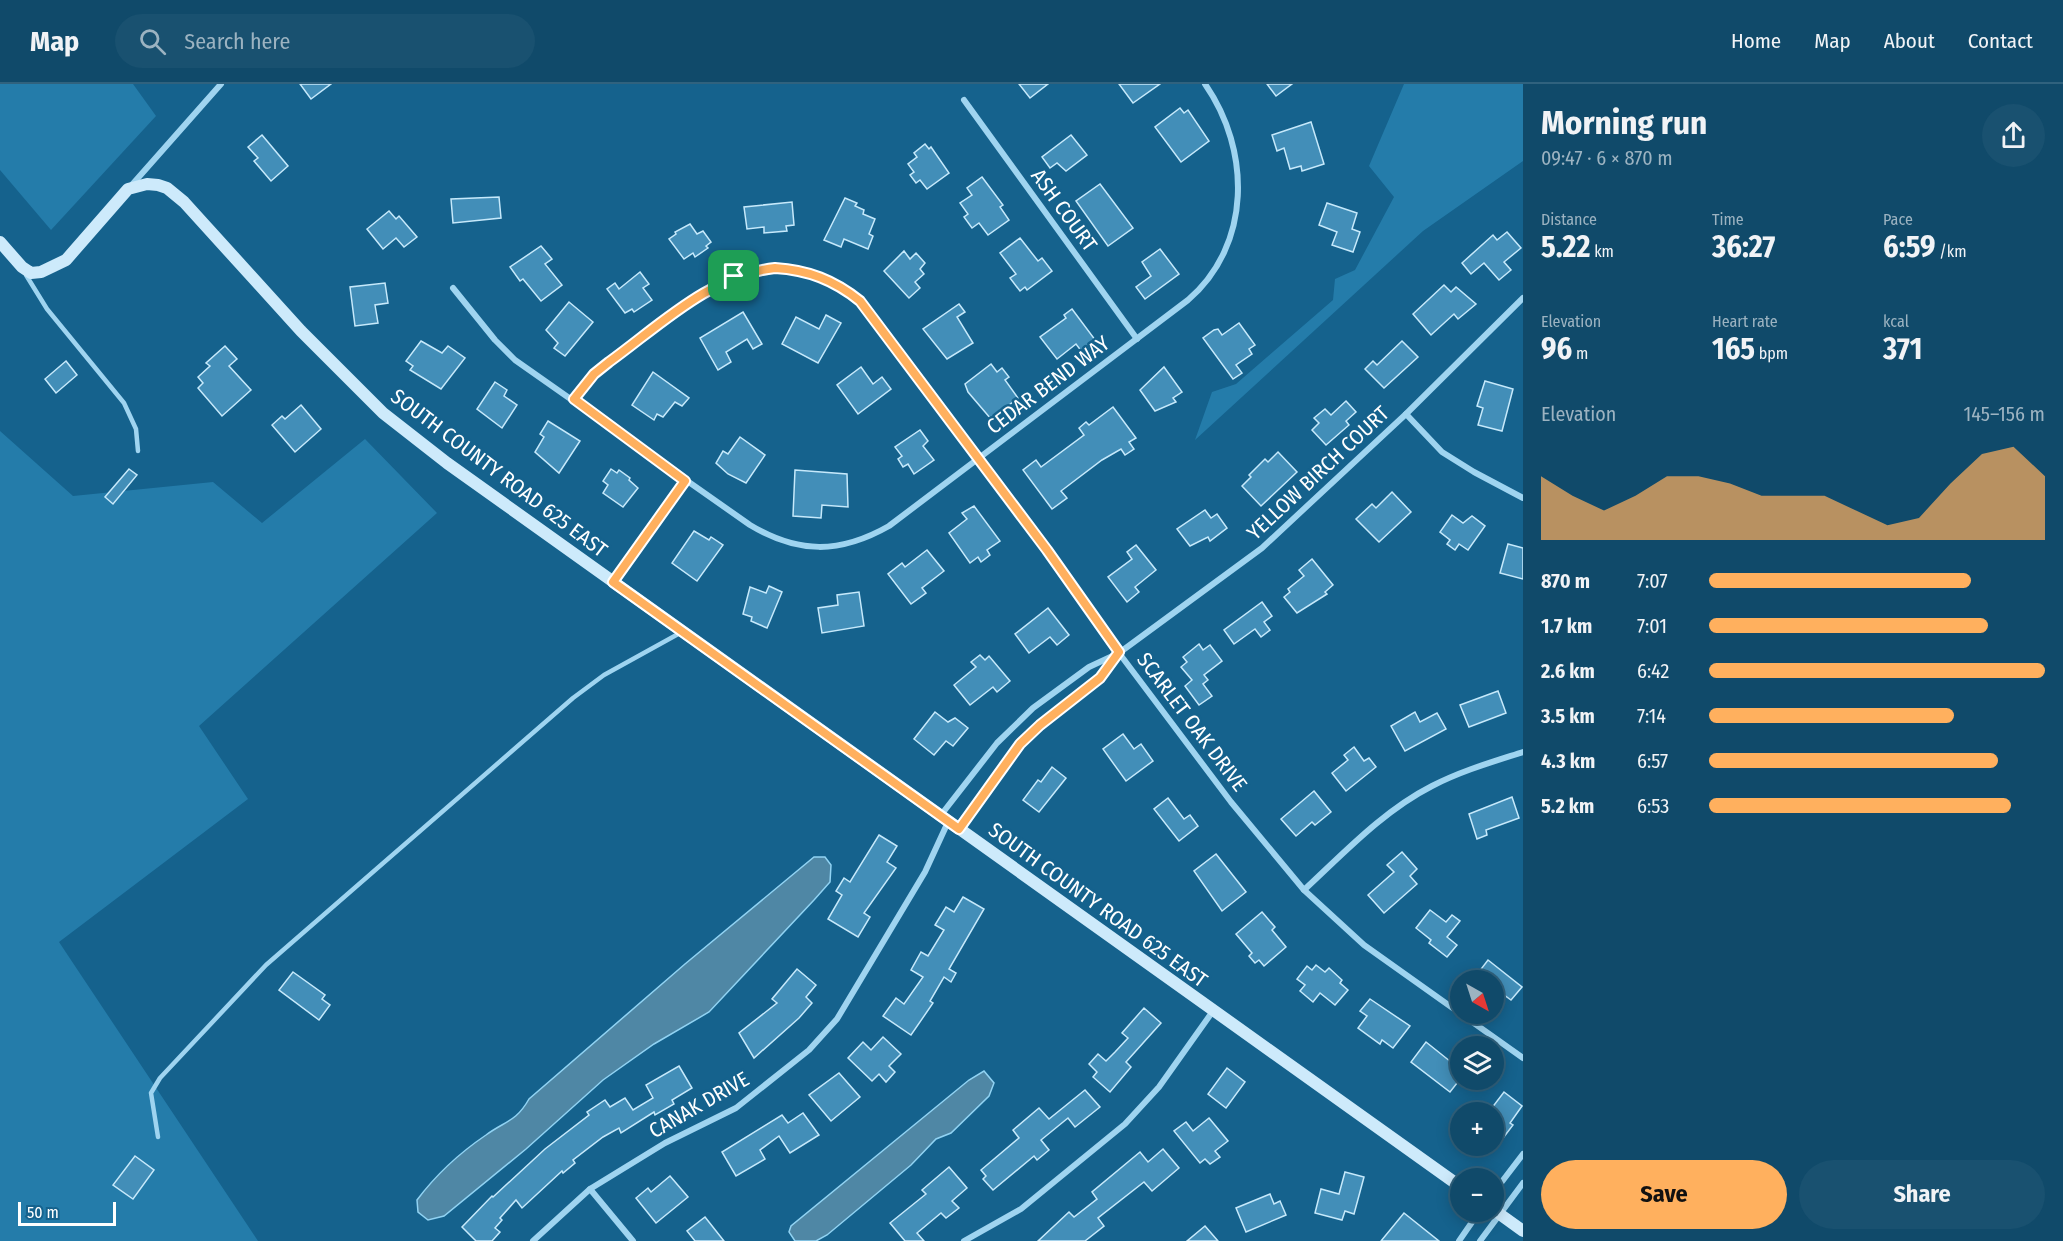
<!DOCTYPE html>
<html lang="en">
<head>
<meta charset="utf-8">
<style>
	body { margin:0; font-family:"Fira Sans Condensed",sans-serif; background:#195170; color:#f1f3f6; height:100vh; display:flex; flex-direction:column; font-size:22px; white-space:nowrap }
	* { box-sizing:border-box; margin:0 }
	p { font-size:20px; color:#9cb3c1 }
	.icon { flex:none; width:33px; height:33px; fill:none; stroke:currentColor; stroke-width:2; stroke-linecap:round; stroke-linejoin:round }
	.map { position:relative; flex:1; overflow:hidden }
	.sheet { display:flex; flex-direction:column; background:#104a6a; width:540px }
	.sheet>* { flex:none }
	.needle { width:39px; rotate:141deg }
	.fabs { position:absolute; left:1450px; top:886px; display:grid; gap:12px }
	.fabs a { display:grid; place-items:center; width:54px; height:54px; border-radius:50%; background:#104a6a; box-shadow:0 3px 15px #0003,0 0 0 2px #30627e; font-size:30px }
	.scale { position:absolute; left:18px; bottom:15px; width:98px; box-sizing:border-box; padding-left:6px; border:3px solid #fff; border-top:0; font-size:16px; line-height:21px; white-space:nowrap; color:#fff; -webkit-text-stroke:4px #15628d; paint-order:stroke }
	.pin { position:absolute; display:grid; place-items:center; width:51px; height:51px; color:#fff; margin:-26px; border-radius:12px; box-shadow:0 3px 9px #0006 }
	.round { display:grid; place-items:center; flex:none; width:63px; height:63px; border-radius:32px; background:#195170 }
	.summary { display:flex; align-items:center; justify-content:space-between; height:102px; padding:0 18px }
	h1 { font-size:33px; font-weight:700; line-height:45px }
	.metrics { display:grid; grid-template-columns:repeat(3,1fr); gap:9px; height:102px; padding:6px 18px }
	.metrics div { display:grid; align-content:center }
	.metrics b { font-size:30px; font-weight:700 }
	.metrics small { font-size:16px; font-weight:400 }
	.metrics p { font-size:16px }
	.chart { height:168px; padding:12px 18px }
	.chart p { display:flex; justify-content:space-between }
	.chart svg { width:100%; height:108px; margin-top:6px; fill:#ffb05e; opacity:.7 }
	.action { display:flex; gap:12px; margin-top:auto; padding:12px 18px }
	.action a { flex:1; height:69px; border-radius:36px; background:#ffb05e; color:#111; font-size:24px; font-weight:700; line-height:69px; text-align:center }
	.action a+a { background:#195170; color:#f1f3f6 }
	ul { padding:0 18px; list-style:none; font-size:20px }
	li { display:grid; grid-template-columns:96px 72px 1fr; align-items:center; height:45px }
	li i { height:15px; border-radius:8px; background:#ffb05e }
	header { display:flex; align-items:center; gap:36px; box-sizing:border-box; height:84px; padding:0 30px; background:#104a6a; border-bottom:2px solid #30627e }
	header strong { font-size:28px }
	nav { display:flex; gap:33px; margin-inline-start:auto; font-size:21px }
	.search { width:420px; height:54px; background:#195170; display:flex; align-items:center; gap:15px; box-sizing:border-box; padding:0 21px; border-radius:33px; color:#9cb3c1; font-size:22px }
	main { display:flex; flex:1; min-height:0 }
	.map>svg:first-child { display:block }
</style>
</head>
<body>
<header>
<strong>Map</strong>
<div class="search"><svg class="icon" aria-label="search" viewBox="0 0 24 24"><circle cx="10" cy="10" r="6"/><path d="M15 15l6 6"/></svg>Search here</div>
<nav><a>Home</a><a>Map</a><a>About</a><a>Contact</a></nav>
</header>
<main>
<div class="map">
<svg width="1523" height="1157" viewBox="0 0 1523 1157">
	<rect width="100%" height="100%" fill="#15628d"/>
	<g fill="#247caa">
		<path d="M0,0H133L156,32L51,146L0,86Z"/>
		<path d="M1404,0H1523V77L1423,147L1195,356L1212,308L1236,300L1333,216L1335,195L1355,186L1394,113L1369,82Z"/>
		<path d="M0,347L73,412L213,398L262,439L365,355L437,429L199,642L248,715L59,858L258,1157H0Z"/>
	</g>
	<g fill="#4f87a5" stroke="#91d3f3" stroke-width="1.5">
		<path d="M814,773H825L831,781L830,798L814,816L709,928L654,960L603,996L526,1065L444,1132L428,1136L418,1128L417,1116C435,1092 461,1068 486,1051C505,1037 516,1038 529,1015L685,880Z"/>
		<path d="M984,987L994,999L989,1012L951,1049L936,1055L911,1081L827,1151L816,1157H795L789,1148L791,1142L969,996Z"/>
	</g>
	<g fill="#428eb8" stroke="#c6e9fb" stroke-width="1.5">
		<path d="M300,0H331L311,15Z"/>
		<path d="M1019,0H1048L1030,14Z"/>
		<path d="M1119,0H1160L1133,19Z"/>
		<path d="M1267,0H1292L1276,12Z"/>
		<path d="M1180,24L1184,29L1188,26L1209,57L1181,78L1155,43Z"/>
		<path d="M1311,38L1324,80L1302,87L1301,82L1290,85L1284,64L1277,67L1272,51Z"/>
		<path d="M262,51L288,82L271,97L254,77L258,74L248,63Z"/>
		<path d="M1071,51L1087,71L1066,87L1057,79L1050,84L1042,73Z"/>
		<path d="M925,60L929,65L931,63L949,89L927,105L920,96L916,99L910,91L914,88L908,80L917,73L914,69Z"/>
		<path d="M982,93L1003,121L1000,123L1009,136L988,151L979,139L972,144L964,133L968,130L960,119L972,111L967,104Z"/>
		<path d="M1100,100L1133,144L1108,162L1076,117Z"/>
		<path d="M499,113L501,134L453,139L451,115Z"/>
		<path d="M845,114L857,119L855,122L864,126L863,130L875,135L869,150L873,152L868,165L844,155L841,163L824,156Z"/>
		<path d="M792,118L794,141L786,142L787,147L764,149V143L747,145L744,123Z"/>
		<path d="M1327,119L1357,129L1352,145L1360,148L1353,168L1332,161L1337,148L1319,141Z"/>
		<path d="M389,127L396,135L399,132L417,153L404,163L396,154L383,165L367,145Z"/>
		<path d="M690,140L697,150L703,147L711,158L706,162L708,164L695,173L693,169L684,175L669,155L676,150L675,148Z"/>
		<path d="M1507,148L1521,164L1504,178L1511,186L1499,196L1484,179L1471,190L1462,179L1493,151L1497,156Z"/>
		<path d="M1020,154L1038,177L1042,174L1052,187L1027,206L1025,203L1020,207L1010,194L1016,190L1000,169Z"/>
		<path d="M541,162L552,175L545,180L562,201L541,217L523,195L520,197L510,183Z"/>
		<path d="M1160,165L1179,190L1145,215L1136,203L1151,192L1142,178Z"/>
		<path d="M904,167L910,175L916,169L925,179L920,185L924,190L915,198L920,204L909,214L884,187Z"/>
		<path d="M640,188L649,200L643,204L652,216L634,228L632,225L625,229L607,205L615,199L619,205Z"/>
		<path d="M385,199L388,219L375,221L378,239L355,242L350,203Z"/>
		<path d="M1444,201L1451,208L1456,203L1476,220L1458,235L1454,230L1431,251L1413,230Z"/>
		<path d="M569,218L593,238L565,272L554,264L558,259L546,246Z"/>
		<path d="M959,220L965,228L957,233L973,259L947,275L923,245Z"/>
		<path d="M1072,225L1096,257L1082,268L1076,260L1057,275L1040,253L1066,234L1064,231Z"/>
		<path d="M743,228L762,260L753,265L747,255L726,268L731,278L718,286L700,254Z"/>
		<path d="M826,231L841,239L818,279L782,260L796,233L819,245Z"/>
		<path d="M1239,239L1255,261L1249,265L1252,270L1236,281L1242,289L1233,295L1203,254L1214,246L1218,245L1222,251Z"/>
		<path d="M421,257L442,269L448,262L465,274L441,305L410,286L413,282L406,277Z"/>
		<path d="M1402,257L1418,273L1384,304L1365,285L1373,277L1377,281Z"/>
		<path d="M225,262L237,275L229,282L251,306L222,332L198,304L203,299L198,293L210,282L206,279Z"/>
		<path d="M66,277L77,291L56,309L45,295Z"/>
		<path d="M991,280L997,288L1002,284L1009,293L1005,296L1018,314L991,335L968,308L965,300Z"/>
		<path d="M861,283L873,300L882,293L891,305L858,330L837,301Z"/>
		<path d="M1164,283L1182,308L1173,314L1176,318L1155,327L1140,306Z"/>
		<path d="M653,288L689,314L682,322L675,318L663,333L657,330L654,336L632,321Z"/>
		<path d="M1485,297L1513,305L1502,347L1478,341L1483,324L1477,322Z"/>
		<path d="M495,298L507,306L504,312L517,321L502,344L477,325Z"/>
		<path d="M1346,317L1356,328L1346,337L1349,341L1326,361L1312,346L1319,339L1314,334L1325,325L1331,331Z"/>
		<path d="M301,321L321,345L295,368L272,341L282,332L285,335Z"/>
		<path d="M1113,323L1136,354L1129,358L1134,365L1125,371L1121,365L1102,376L1061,407L1067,414L1052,425L1023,386L1036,376L1041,383L1084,351L1079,344L1086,338L1089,341Z"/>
		<path d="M548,337L580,357L559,389L535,368L544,353L540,350Z"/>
		<path d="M920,346L928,357L923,362L934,376L914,390L908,380L903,383L898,375L902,372L895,363Z"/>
		<path d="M740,353L765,371L746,399L728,390L716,379L723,367L728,370Z"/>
		<path d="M1278,368L1297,388L1261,422L1242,402L1251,393L1249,391L1265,375L1268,378Z"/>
		<path d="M129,385L137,391L113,420L105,413Z"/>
		<path d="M611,385L617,389L619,386L630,394L629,396L638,404L623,423L603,409L608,401L603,397Z"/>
		<path d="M795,386L847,390L848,423L822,421L821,434L793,432Z"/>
		<path d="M1392,408L1411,428L1379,458L1356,435L1372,420L1376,424Z"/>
		<path d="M974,422L1000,457L987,466L990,471L981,478L978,473L970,479L949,449L967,435L962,429Z"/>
		<path d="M1205,426L1211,434L1217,430L1227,444L1210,457L1208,453L1190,462L1177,445Z"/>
		<path d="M1452,431L1463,439L1472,432L1485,442L1468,466L1459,460L1455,466L1447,460L1450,456L1440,448Z"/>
		<path d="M694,447L709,456L711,453L723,461L697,497L672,479Z"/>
		<path d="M1508,460L1523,464V495L1500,489Z"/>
		<path d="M1136,461L1156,486L1135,503L1139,508L1127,518L1108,493L1132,475L1127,468Z"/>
		<path d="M927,466L944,487L922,504L926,509L911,520L888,490L902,479L905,483Z"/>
		<path d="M1312,475L1333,501L1325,508L1327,510L1297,529L1284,513L1290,508L1288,505L1304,492L1299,486Z"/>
		<path d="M769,502L782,508L767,544L751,537L752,533L743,530L750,503L766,509Z"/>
		<path d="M859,508L864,542L822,549L818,524L838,521L837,511Z"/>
		<path d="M1262,518L1272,532L1264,538L1270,546L1261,553L1255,545L1234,560L1224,546Z"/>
		<path d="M1048,524L1069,551L1057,561L1050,553L1029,569L1015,550Z"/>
		<path d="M1199,560L1203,566L1210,561L1222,577L1204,591L1208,596L1203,600L1212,612L1199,621L1185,602L1192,596L1181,583L1187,578L1183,573Z"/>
		<path d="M980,571L985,576L989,572L1010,597L997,608L993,603L970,621L954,601L976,583L971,578Z"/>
		<path d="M1498,607L1506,629L1469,643L1460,621Z"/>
		<path d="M935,628L948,638L955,634L968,644L953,662L946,657L934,671L914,655Z"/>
		<path d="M1415,628L1420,638L1437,629L1446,645L1405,667L1391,642Z"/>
		<path d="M1123,650L1134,665L1141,660L1153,677L1126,697L1103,665Z"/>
		<path d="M1354,663L1364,677L1369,674L1376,683L1346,707L1332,689L1348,676L1344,671Z"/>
		<path d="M1052,683L1066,694L1039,728L1023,716L1038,696L1041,698Z"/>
		<path d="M1314,707L1331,728L1315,741L1312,738L1296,752L1281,735Z"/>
		<path d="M1512,713L1519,734L1486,746L1487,751L1477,755L1469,730Z"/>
		<path d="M1168,714L1184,735L1190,731L1198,742L1179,757L1154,725Z"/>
		<path d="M879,751L897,762L887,778L896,784L864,829L870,833L858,853L828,835L842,811L836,807L844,794L850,798Z"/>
		<path d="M1402,768L1417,785L1410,792L1417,800L1384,829L1368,811L1394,788L1387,781Z"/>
		<path d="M1216,770L1246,808L1222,827L1194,787Z"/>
		<path d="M963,813L984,825L949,885L956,889L951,898L944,893L930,917L933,919L911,951L883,932L896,914L904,920L923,893L911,886L921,868L928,872L944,846L935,841L946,823L954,828Z"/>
		<path d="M1430,826L1446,838L1452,831L1460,837L1447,853L1457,861L1447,873L1429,859L1431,856L1416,844Z"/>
		<path d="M1262,828L1275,843L1272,846L1286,863L1264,882L1259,876L1255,879L1249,872L1252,869L1236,850Z"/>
		<path d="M1488,876L1522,903L1511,916L1500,908L1494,916V897H1472Z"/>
		<path d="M1316,881L1325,888L1329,884L1342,896L1340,899L1348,906L1335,921L1320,909L1313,918L1300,907L1305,901L1297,895L1307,882L1312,886Z"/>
		<path d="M797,885L816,901L806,913L812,919L799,934L754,974L739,949L777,919L772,915Z"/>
		<path d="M293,888L325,911L322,915L330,921L319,936L279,906Z"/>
		<path d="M1370,915L1410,942L1393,964L1382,956L1380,960L1358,944L1367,932L1360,927Z"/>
		<path d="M1144,924L1161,939L1126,978L1131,983L1110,1008L1093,993L1097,988L1089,980L1098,970L1106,977L1115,968L1128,954L1122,949Z"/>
		<path d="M883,953L901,970L889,982L895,988L886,998L879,990L872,997L848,974L863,958L871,966Z"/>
		<path d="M1426,958L1451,978L1454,974L1461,979V994L1450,1008L1411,978Z"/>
		<path d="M679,982L692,1004L672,1016L674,1020L655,1031L654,1028L621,1049L619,1044L603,1053L573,1076L575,1079L563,1089L562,1087L522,1124L516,1116L500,1134L502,1136L495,1144L500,1148L492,1157H476L462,1143L492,1112L493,1113L545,1065L589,1031L587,1028L605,1016L610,1023L625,1014L633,1026L653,1014L646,1001Z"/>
		<path d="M1227,984L1245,998L1226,1024L1208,1010Z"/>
		<path d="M839,989L860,1013L831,1037L809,1011Z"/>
		<path d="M1085,1006L1100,1023L1075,1043L1068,1034L1041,1056L1049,1066L1037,1076L1034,1072L993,1106L983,1095L986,1092L981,1086L1019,1054L1013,1046L1039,1024L1049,1035Z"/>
		<path d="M1504,1008L1522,1022L1510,1039L1513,1041L1494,1066V1029H1488Z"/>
		<path d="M803,1029L819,1051L790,1069L779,1052L760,1066L765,1075L736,1092L722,1068L782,1031L788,1039Z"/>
		<path d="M1209,1034L1228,1057L1215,1067L1220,1073L1210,1080L1205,1075L1200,1079L1174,1047L1186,1038L1193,1047Z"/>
		<path d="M1163,1065L1179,1084L1152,1107L1144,1098L1098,1134L1104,1142L1085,1157H1038L1069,1128L1074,1133L1097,1115L1092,1108L1140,1068L1148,1078Z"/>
		<path d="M135,1072L154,1086L133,1115L113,1101Z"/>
		<path d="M949,1083L967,1104L952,1117L959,1124L946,1134L941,1129L917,1149L924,1157H905L890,1139L926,1110L922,1106Z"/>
		<path d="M1345,1088L1364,1093L1354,1130L1345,1127L1342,1136L1315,1129L1321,1105L1339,1110Z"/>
		<path d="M670,1092L688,1113L656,1139L636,1114L648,1104L651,1108Z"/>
		<path d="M1270,1110L1274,1120L1280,1117L1286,1131L1246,1148L1236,1124Z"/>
		<path d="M1404,1129L1439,1157H1381Z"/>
		<path d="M705,1133L724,1157H695L687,1147Z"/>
		<path d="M1205,1142L1218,1157H1187Z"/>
	</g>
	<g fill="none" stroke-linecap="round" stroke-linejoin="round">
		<g stroke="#9fd4f0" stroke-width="4.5">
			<path d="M26,191L47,225L124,319L136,345L138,367"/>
			<path d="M158,1053L151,1009L160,994L266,881L573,614L604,591L680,549"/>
		</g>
		<g stroke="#9fd4f0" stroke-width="6">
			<path d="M964,16L1137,255"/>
			<path d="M130,103L221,0"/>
			<path d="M453,204L495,256L515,276L750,441C798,470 840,470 889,442L1188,216C1252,161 1251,66 1205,0"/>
			<path d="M574,315L594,290L609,278C692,218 781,127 874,233L1047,466L1119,569L1231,718L1304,806L1364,861L1523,974"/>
			<path d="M1406,330L1442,368L1474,388L1523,414"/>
			<path d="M613,498L685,397"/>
			<path d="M941,731L997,659L1033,624L1089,583L1119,569L1262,464L1406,330L1523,214"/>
			<path d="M959,744L1020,661L1040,641L1100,594L1118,569"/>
			<path d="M1304,806C1344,769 1383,727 1432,702C1461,687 1492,678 1523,668"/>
			<path d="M590,1105L633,1157"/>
			<path d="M1494,1108L1523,1070"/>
			<path d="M533,1157L590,1105L665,1059L736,1024L809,966L837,935L925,788L948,738"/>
			<path d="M964,1157L1021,1125L1125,1040L1159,1003L1213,927"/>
			<path d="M1459,1157L1479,1128"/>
			<path d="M1480,1157L1523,1099"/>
		</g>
		<g stroke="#cdeafb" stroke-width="12">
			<path d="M0,158L22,183L31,189L41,188L66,176L128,105L147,100L158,101L167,104L184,118L301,247L383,329L447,379L1461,1103"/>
			<path d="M1494,1126L1523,1147"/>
		</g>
	</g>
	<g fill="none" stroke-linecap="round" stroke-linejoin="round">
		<defs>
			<path id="route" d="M775,184C808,186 834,196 860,217L1047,466L1119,568L1100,594L1040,641L1020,660L959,745L613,498L685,397L574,315L594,290L609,278C659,242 710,191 775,184Z"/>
		</defs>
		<use href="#route" stroke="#fff" stroke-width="12"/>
		<use href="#route" stroke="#ffb05e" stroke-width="8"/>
	</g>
	<g text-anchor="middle" stroke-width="5" stroke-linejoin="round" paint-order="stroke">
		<g font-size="21" fill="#fff" stroke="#15628d">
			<text transform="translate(1064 126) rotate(54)" y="7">ASH COURT</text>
			<text transform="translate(1048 301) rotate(-37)" y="7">CEDAR BEND WAY</text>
			<text transform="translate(499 389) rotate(37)" y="7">SOUTH COUNTY ROAD 625 EAST</text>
			<text transform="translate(1318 389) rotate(-43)" y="7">YELLOW BIRCH COURT</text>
			<text transform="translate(1192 638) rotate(53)" y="7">SCARLET OAK DRIVE</text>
			<text transform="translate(1098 821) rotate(36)" y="7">SOUTH COUNTY ROAD 625 EAST</text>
			<text transform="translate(699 1021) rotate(-30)" y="7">CANAK DRIVE</text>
		</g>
	</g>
</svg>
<div class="fabs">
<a><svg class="needle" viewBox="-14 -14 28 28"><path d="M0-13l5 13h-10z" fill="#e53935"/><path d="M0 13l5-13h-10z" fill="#9cb3c1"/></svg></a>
<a><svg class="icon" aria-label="layers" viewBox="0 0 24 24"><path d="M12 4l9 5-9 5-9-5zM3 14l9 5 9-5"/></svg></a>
<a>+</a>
<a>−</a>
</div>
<div class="scale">50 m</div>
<div class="pin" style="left:734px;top:192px;background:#1e9e55"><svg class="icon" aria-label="arrive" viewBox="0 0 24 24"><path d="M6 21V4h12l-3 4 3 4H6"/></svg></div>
</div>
<section class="sheet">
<div class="summary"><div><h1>Morning run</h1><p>09:47 · 6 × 870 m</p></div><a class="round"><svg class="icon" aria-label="share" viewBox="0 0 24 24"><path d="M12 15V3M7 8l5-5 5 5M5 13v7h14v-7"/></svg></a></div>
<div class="metrics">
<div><p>Distance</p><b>5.22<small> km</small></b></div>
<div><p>Time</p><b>36:27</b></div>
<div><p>Pace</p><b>6:59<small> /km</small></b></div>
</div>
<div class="metrics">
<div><p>Elevation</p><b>96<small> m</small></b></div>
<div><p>Heart rate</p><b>165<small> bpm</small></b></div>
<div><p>kcal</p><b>371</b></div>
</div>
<div class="chart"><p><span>Elevation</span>145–156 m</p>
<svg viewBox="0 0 160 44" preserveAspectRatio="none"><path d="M0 44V18L10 26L20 32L30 26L40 18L50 18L60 21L70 26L80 26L90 26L100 32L110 38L120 35L130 21L140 9L150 6L160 18V44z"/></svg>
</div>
<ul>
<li><b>870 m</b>7:07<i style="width:78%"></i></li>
<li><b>1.7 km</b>7:01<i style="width:83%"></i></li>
<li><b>2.6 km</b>6:42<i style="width:100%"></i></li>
<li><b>3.5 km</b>7:14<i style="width:73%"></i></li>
<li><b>4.3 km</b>6:57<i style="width:86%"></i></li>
<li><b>5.2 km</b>6:53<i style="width:90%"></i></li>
</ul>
<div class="action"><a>Save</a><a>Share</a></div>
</section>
</main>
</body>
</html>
